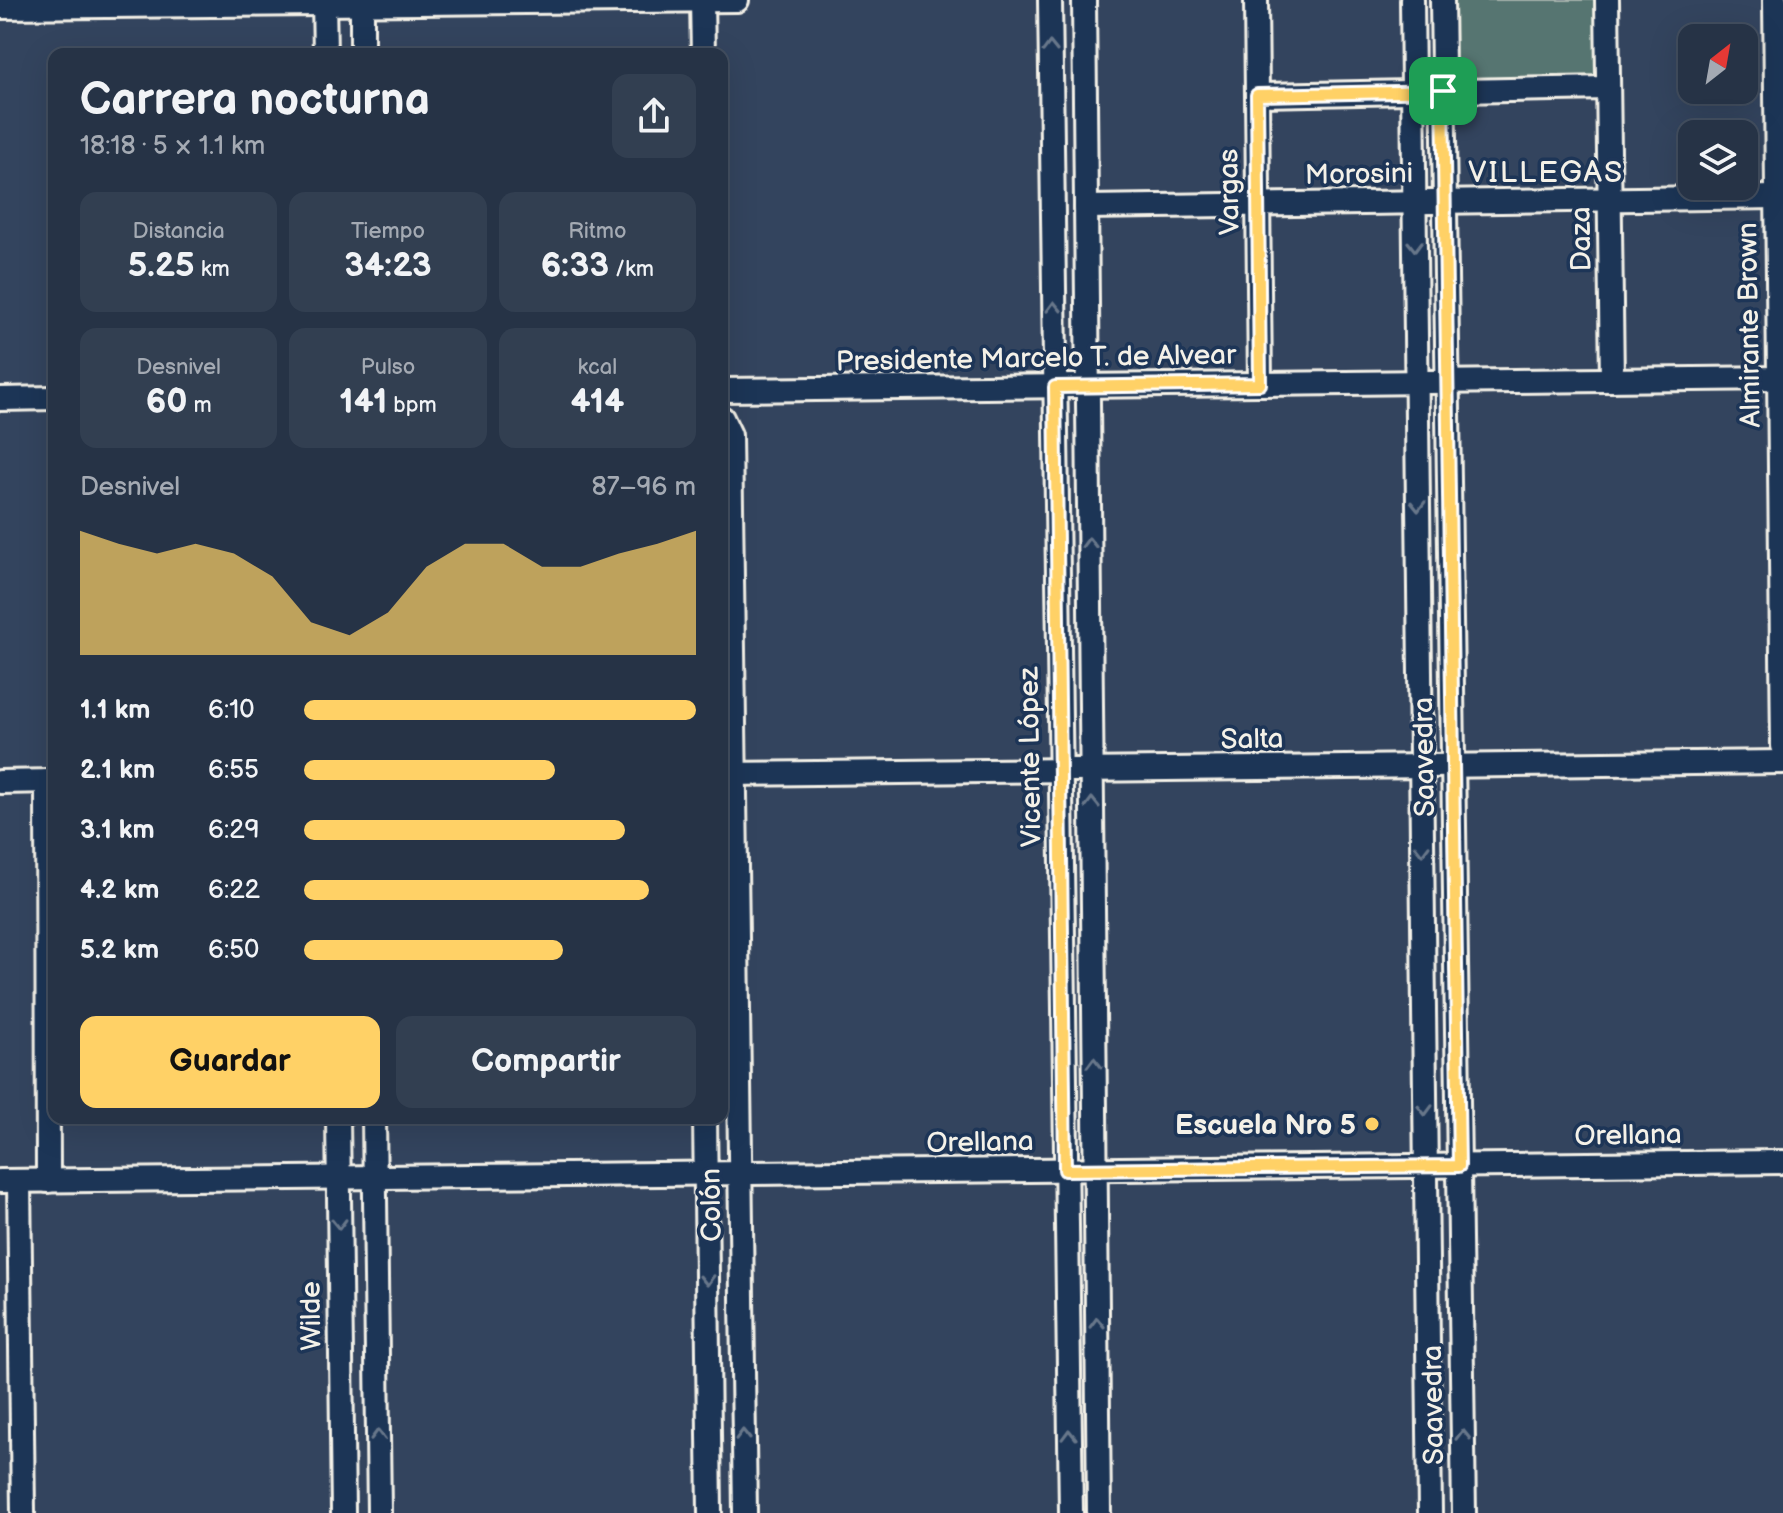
<!DOCTYPE html>
<html lang="es">
<head>
<meta charset="utf-8">
<style>
	body { margin:0; font-family:"Balsamiq Sans",sans-serif; background:#323f51; color:#f1f3f6; height:100vh; display:flex; flex-direction:column; font-size:30px; white-space:nowrap }
	* { box-sizing:border-box; margin:0 }
	p { font-size:26px; color:#a4aab3 }
	.icon { flex:none; width:44px; height:44px; fill:none; stroke:currentColor; stroke-width:2; stroke-linecap:round; stroke-linejoin:round }
	.map { position:relative; flex:1; overflow:hidden }
	.drawer { position:absolute; left:48px; top:48px; width:680px; height:1076px; display:flex; flex-direction:column; background:#263346; border-radius:16px; box-shadow:0 8px 32px #0002,0 0 0 2px #424e5f }
	.drawer>* { flex:none }
	.needle { width:52px; rotate:31deg }
	.fabs { position:absolute; left:1678px; top:24px; display:grid; gap:16px }
	.fabs a { display:grid; place-items:center; width:80px; height:80px; border-radius:16px; background:#263346; box-shadow:0 8px 32px #0002,0 0 0 2px #424e5f; font-size:40px }
	.pin { position:absolute; display:grid; place-items:center; width:68px; height:68px; color:#fff; margin:-34px; border-radius:16px; box-shadow:0 4px 12px #0006 }
	.round { display:grid; place-items:center; flex:none; width:84px; height:84px; border-radius:16px; background:#323f51 }
	.summary { display:flex; align-items:center; justify-content:space-between; height:136px; padding:0 32px }
	h1 { font-size:44px; font-weight:700; line-height:60px }
	.metrics { display:grid; grid-template-columns:repeat(3,1fr); gap:12px; height:136px; padding:8px 32px }
	.metrics div { display:grid; align-content:center; border-radius:16px; background:#323f51; text-align:center }
	.metrics b { font-size:34px; font-weight:700 }
	.metrics small { font-size:22px; font-weight:400 }
	.metrics p { font-size:22px }
	.chart { height:224px; padding:16px 32px }
	.chart p { display:flex; justify-content:space-between }
	.chart svg { width:100%; height:144px; margin-top:8px; fill:#ffd166; opacity:.7 }
	.button { display:flex; gap:16px; margin-top:auto; padding:16px 32px }
	.button a { flex:1; height:92px; border-radius:16px; background:#ffd166; color:#111; font-size:32px; font-weight:700; line-height:92px; text-align:center }
	.button a+a { background:#323f51; color:#f1f3f6 }
	ul { padding:0 32px; list-style:none; font-size:26px }
	li { display:grid; grid-template-columns:128px 96px 1fr; align-items:center; height:60px }
	li i { height:20px; border-radius:10px; background:#ffd166 }
	.map>svg:first-child { display:block }
</style>
</head>
<body>
<div class="map">
<svg width="1783" height="1513" viewBox="0 0 1783 1513">
	<rect width="100%" height="100%" fill="#33445e"/>
	<filter id="ink" filterUnits="userSpaceOnUse"><feTurbulence type="fractalNoise" baseFrequency=".0125" numOctaves="2"/><feDisplacementMap in="SourceGraphic" scale="16" xChannelSelector="R" yChannelSelector="G"/><feConvolveMatrix kernelMatrix="1 2 1 2 8 2 1 2 1" color-interpolation-filters="sRGB"/></filter>
	<g filter="url(#ink)">
		<path fill="#577471" stroke="#a6b2ac" stroke-width="2" d="M1451,0H1596L1597,79L1452,80Z"/>
		<g fill="none" stroke-linecap="round" stroke-linejoin="round">
			<defs>
				<g id="minor">
					<path d="M324,0L325,54"/>
					<path d="M362,0V54"/>
					<path d="M702,0L703,54"/>
					<path d="M1050,0L1071,1513"/>
					<path d="M1084,0L1099,1513"/>
					<path d="M1256,0L1260,384"/>
					<path d="M1412,0L1430,1513"/>
					<path d="M1442,0L1464,1513"/>
					<path d="M1607,0L1612,380"/>
					<path d="M1775,0L1783,746"/>
					<path d="M0,7L737,0"/>
					<path d="M1257,95L1608,88"/>
					<path d="M1086,207L1777,197"/>
					<path d="M722,390L1783,378"/>
					<path d="M0,399L54,398"/>
					<path d="M722,418L730,435L745,1513"/>
					<path d="M722,774L1783,762"/>
					<path d="M47,781L48,1181"/>
					<path d="M0,782L54,781"/>
					<path d="M338,1118L343,1513"/>
					<path d="M374,1118L379,1513"/>
					<path d="M705,1118L710,1513"/>
					<path d="M0,1181L1783,1162"/>
					<path d="M19,1181L23,1513"/>
				</g>
			</defs>
			<use href="#minor" stroke="#f4f1e8" stroke-width="28"/>
			<use href="#minor" stroke="#1d3557" stroke-width="22"/>
		</g>
		<defs><path id="oneway-chevron" d="M-2-3.5L2.5 0L-2 3.5" fill="none" stroke-width="1.6" stroke-linecap="round" stroke-linejoin="round" transform="scale(2)"/></defs>
		<g stroke="#68778a">
			<use href="#oneway-chevron" transform="translate(1050 47) rotate(-91)"/>
			<use href="#oneway-chevron" transform="translate(1415 246) rotate(89)"/>
			<use href="#oneway-chevron" transform="translate(1054 307) rotate(-91)"/>
			<use href="#oneway-chevron" transform="translate(1418 506) rotate(89)"/>
			<use href="#oneway-chevron" transform="translate(1089 543) rotate(-91)"/>
			<use href="#oneway-chevron" transform="translate(1092 803) rotate(-91)"/>
			<use href="#oneway-chevron" transform="translate(1422 850) rotate(89)"/>
			<use href="#oneway-chevron" transform="translate(1094 1063) rotate(-91)"/>
			<use href="#oneway-chevron" transform="translate(1425 1110) rotate(89)"/>
			<use href="#oneway-chevron" transform="translate(339 1224) rotate(89)"/>
			<use href="#oneway-chevron" transform="translate(707 1280) rotate(89)"/>
			<use href="#oneway-chevron" transform="translate(1097 1323) rotate(-91)"/>
			<use href="#oneway-chevron" transform="translate(378 1435) rotate(-91)"/>
			<use href="#oneway-chevron" transform="translate(743 1435) rotate(-91)"/>
			<use href="#oneway-chevron" transform="translate(1069 1435) rotate(-91)"/>
			<use href="#oneway-chevron" transform="translate(1463 1435) rotate(-91)"/>
		</g>
	</g>
	<g fill="none" stroke-linecap="round" stroke-linejoin="round" filter="url(#ink)">
		<defs>
			<path id="route" d="M1443,91L1459,1166L1065,1170L1055,387L1260,384L1257,95Z"/>
		</defs>
		<use href="#route" stroke="#fff" stroke-width="16"/>
		<use href="#route" stroke="#ffd166" stroke-width="10"/>
	</g>
	<circle fill="#ffd166" stroke="#1d3557" stroke-width="3" cx="1372" cy="1124" r="8"/>
	<g text-anchor="middle" stroke-width="7" stroke-linejoin="round" paint-order="stroke">
		<g font-size="28" fill="#f4f1e8" stroke="#1d3557">
			<text transform="translate(1359 173) rotate(-1)" y="10">Morosini</text>
			<text transform="translate(1228 192) rotate(-91)" y="10">Vargas</text>
			<text transform="translate(1580 239) rotate(-91)" y="10">Daza</text>
			<text transform="translate(1748 325) rotate(-91)" y="10">Almirante Brown</text>
			<text transform="translate(1036 357) rotate(-1)" y="10">Presidente Marcelo T. de Alvear</text>
			<text transform="translate(1252 738) rotate(-1)" y="10">Salta</text>
			<text transform="translate(1029 757) rotate(-91)" y="10">Vicente López</text>
			<text transform="translate(1423 757) rotate(-91)" y="10">Saavedra</text>
			<text transform="translate(1628 1134) rotate(-1)" y="10">Orellana</text>
			<text transform="translate(980 1141) rotate(-1)" y="10">Orellana</text>
			<text transform="translate(710 1205) rotate(-91)" y="10">Colón</text>
			<text transform="translate(310 1316) rotate(-91)" y="10">Wilde</text>
			<text transform="translate(1432 1405) rotate(-91)" y="10">Saavedra</text>
		</g>
		<g font-size="28" font-weight="bold" fill="#f4f1e8" stroke="#1d3557" text-anchor="end">
			<text x="1356" y="1134">Escuela Nro 5</text>
		</g>
		<g font-size="30" letter-spacing="2" fill="#f4f1e8" stroke="#1d3557">
			<text x="1546" y="182">VILLEGAS</text>
		</g>
	</g>
</svg>
<div class="fabs">
<a><svg class="needle" viewBox="-14 -14 28 28"><path d="M0-13l5 13h-10z" fill="#e53935"/><path d="M0 13l5-13h-10z" fill="#a4aab3"/></svg></a>
<a><svg class="icon" aria-label="layers" viewBox="0 0 24 24"><path d="M12 4l9 5-9 5-9-5zM3 14l9 5 9-5"/></svg></a>
</div>
<div class="pin" style="left:1443px;top:91px;background:#1e9e55"><svg class="icon" aria-label="arrive" viewBox="0 0 24 24"><path d="M6 21V4h12l-3 4 3 4H6"/></svg></div>
<section class="drawer">
<div class="summary"><div><h1>Carrera nocturna</h1><p>18:18 · 5 × 1.1 km</p></div><a class="round"><svg class="icon" aria-label="share" viewBox="0 0 24 24"><path d="M12 15V3M7 8l5-5 5 5M5 13v7h14v-7"/></svg></a></div>
<div class="metrics">
<div><p>Distancia</p><b>5.25<small> km</small></b></div>
<div><p>Tiempo</p><b>34:23</b></div>
<div><p>Ritmo</p><b>6:33<small> /km</small></b></div>
</div>
<div class="metrics">
<div><p>Desnivel</p><b>60<small> m</small></b></div>
<div><p>Pulso</p><b>141<small> bpm</small></b></div>
<div><p>kcal</p><b>414</b></div>
</div>
<div class="chart"><p><span>Desnivel</span>87–96 m</p>
<svg viewBox="0 0 160 44" preserveAspectRatio="none"><path d="M0 44V6L10 10L20 13L30 10L40 13L50 20L60 34L70 38L80 31L90 17L100 10L110 10L120 17L130 17L140 13L150 10L160 6V44z"/></svg>
</div>
<ul>
<li><b>1.1 km</b>6:10<i style="width:100%"></i></li>
<li><b>2.1 km</b>6:55<i style="width:64%"></i></li>
<li><b>3.1 km</b>6:29<i style="width:82%"></i></li>
<li><b>4.2 km</b>6:22<i style="width:88%"></i></li>
<li><b>5.2 km</b>6:50<i style="width:66%"></i></li>
</ul>
<div class="button"><a>Guardar</a><a>Compartir</a></div>
</section>
</div>
</body>
</html>
